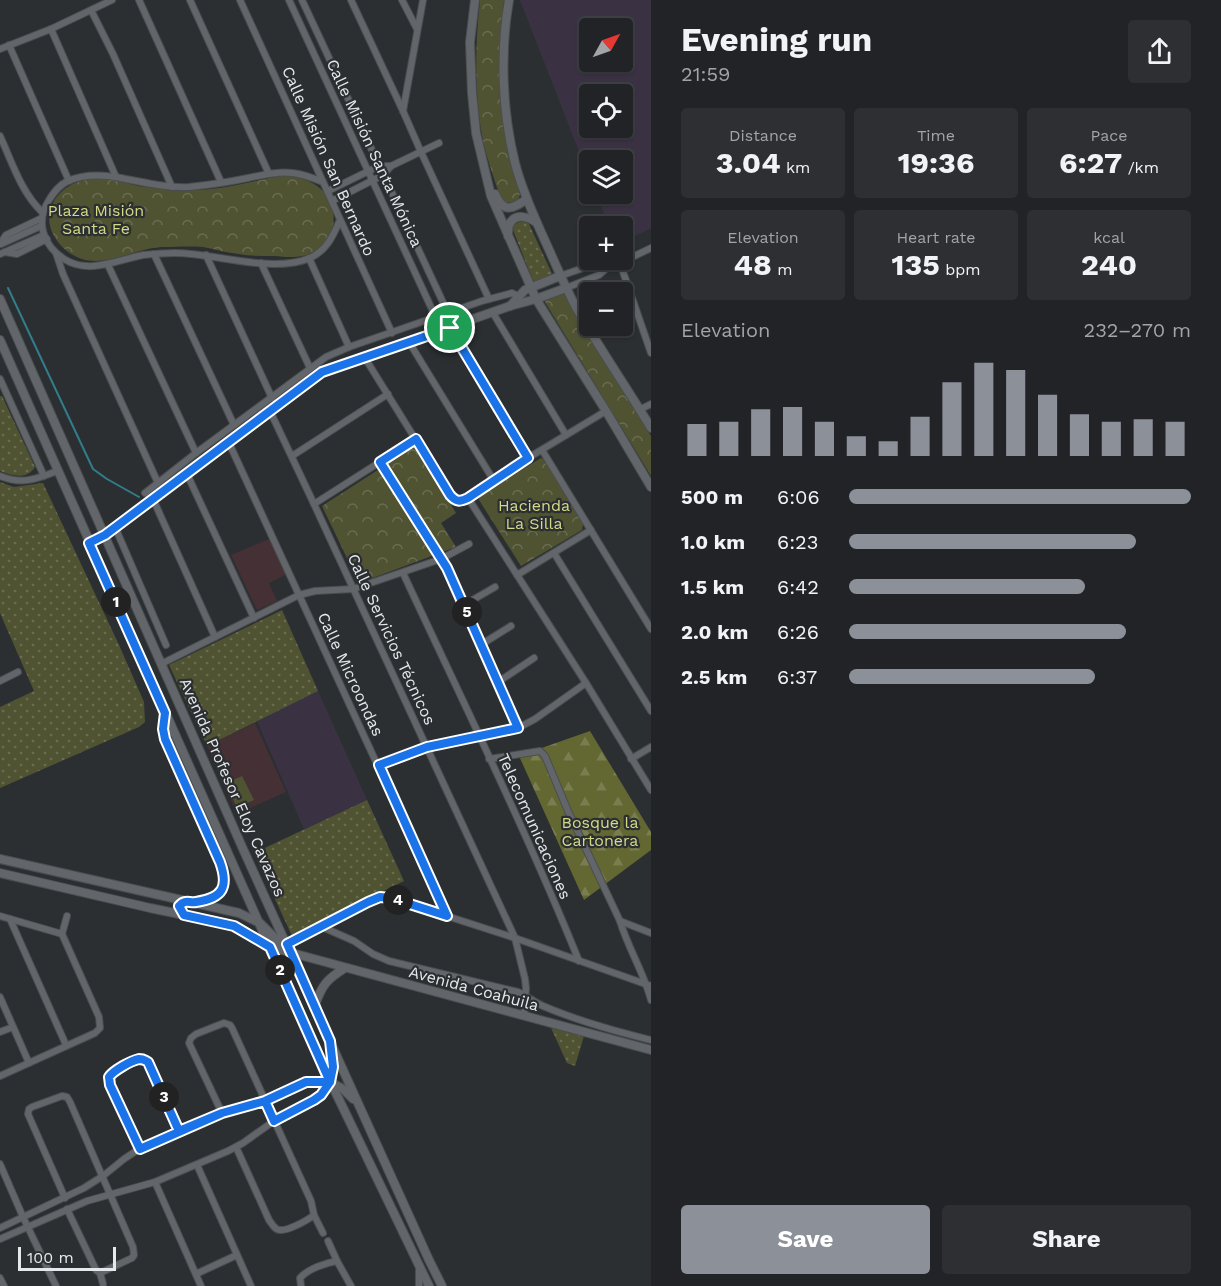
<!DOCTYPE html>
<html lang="en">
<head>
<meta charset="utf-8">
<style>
	body { margin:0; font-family:"Work Sans",sans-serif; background:#2d2f32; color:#f1f3f6; height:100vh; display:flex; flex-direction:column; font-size:22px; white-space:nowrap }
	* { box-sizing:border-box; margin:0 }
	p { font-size:20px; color:#a2a4a7 }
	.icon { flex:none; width:33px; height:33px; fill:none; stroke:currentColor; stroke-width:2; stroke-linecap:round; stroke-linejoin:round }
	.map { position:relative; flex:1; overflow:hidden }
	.panel { display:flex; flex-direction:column; background:#212326; width:570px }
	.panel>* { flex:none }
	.needle { width:39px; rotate:50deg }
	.fabs { position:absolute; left:579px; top:18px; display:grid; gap:12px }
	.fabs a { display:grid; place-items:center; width:54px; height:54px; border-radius:6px; background:#212326; box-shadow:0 2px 4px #0004,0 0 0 2px #3e4043; font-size:30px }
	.scale { position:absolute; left:18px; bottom:15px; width:98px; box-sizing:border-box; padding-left:6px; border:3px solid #e6e9eb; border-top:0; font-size:16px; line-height:21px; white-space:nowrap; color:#e6e9eb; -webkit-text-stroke:4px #2c2f32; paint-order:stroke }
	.pin { position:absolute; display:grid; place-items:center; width:51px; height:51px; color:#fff; margin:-26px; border:3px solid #fff; border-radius:50%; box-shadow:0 2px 6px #0007 }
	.km { position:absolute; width:30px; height:30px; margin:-15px; border-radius:50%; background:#222; color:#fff; font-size:16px; line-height:30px; text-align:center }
	.round { display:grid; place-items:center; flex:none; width:63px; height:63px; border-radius:6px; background:#2d2f32 }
	.overview { display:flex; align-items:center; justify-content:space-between; height:102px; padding:0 30px }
	h1 { font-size:33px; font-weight:700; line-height:45px }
	.figures { display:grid; grid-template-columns:repeat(3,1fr); gap:9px; height:102px; padding:6px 30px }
	.figures div { display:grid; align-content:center; border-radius:6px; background:#2d2f32; text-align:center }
	.figures b { font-size:30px; font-weight:700 }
	.figures small { font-size:16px; font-weight:400 }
	.figures p { font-size:16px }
	.chart { height:168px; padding:12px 30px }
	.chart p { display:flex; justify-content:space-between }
	.chart svg { width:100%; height:108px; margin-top:6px; stroke:#8c9099; stroke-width:6 }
	.button { display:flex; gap:12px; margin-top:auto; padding:12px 30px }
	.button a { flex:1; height:69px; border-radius:6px; background:#8c9099; color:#fff; font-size:24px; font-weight:700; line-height:69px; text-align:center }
	.button a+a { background:#2d2f32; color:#f1f3f6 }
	ul { padding:0 30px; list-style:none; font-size:20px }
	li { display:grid; grid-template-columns:96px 72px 1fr; align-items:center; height:45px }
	li i { height:15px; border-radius:8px; background:#8c9099 }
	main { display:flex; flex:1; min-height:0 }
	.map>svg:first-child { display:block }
</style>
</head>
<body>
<main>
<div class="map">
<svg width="651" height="1286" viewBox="0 0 651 1286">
	<defs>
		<pattern id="grass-dots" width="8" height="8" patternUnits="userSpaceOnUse" patternTransform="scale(1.5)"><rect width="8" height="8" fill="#505332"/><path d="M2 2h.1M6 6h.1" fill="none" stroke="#696c50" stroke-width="1.8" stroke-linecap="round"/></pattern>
		<pattern id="forest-firs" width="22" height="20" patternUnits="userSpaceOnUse" patternTransform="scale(1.5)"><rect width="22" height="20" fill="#636731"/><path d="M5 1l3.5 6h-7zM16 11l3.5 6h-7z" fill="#797d4f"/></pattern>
		<pattern id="park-crowns" width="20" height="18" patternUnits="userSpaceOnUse" patternTransform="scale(1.5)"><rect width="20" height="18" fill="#505332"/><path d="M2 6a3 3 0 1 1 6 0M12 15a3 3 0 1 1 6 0" fill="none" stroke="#696c50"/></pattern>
	</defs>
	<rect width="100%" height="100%" fill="#2c2f32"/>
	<g fill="#3a3243" fill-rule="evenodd">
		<path d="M520,0H651V228L623,242L622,226H609L596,194H622V160H590L589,177ZM590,28H622V62H590ZM590,94H622V128H590Z"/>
		<path d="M318,691L367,800L304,829L257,721Z"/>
	</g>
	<g fill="#443035">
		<path d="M269,539L287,574L269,583L277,601L257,610L231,555Z"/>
		<path d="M255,723L286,792L237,814L207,746Z"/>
	</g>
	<g fill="url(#grass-dots)">
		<path d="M519,222H526L529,224L553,276L534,283L513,230L514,225Z"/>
		<path d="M0,396H2L35,467C27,480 12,476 0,471Z"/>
		<path d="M0,482L14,487L43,483L119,645L144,702L145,722L139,727L0,788V707L34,691L0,613Z"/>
		<path d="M282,610L318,691L207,746L169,665Z"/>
		<path d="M367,800L404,881L292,936L254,853Z"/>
		<path d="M551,1028L584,1036L575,1066L567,1063Z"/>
	</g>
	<path fill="url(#forest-firs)" d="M590,731L651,832V850L584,900L519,756Z"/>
	<g fill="url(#park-crowns)">
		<path d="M480,0H504C498,49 498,101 508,150C511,165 518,179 520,195L518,200L513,203L504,202L501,199C495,181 487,159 483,141C474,94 475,47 480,0Z"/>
		<path d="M283,175C297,176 314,181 324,192C333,202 337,222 330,235C326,244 315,252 306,255C296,258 286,257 275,256C263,256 250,256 239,254C227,253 215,249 203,247C190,246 175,247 162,247C137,248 106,267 82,259C63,253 45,232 50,211C57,185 84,176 108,179C119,180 129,184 139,186C159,189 179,190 198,190C227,189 255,181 283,175Z"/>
		<path d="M563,293L651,436V476L545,302L547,298Z"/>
		<path d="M415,446L456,513L441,523L456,547L359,583L322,506Z"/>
		<path d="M541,458L546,460L583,524L582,530L521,566L479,500L480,495Z"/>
	</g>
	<path fill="#505332" d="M242,776L254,800L237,808L226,783Z"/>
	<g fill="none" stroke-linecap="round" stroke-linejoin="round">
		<path stroke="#327d8b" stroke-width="2" d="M8,288L93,469L107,479L139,497"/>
		<defs>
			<g id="minor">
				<path d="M139,0L221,182"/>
				<path d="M190,0L269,174"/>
				<path d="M240,0L392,333"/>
				<path d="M289,0L436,318"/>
				<path d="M302,0L448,313"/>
				<path d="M351,0L403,111L421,152L489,299"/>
				<path d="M402,0L417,29"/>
				<path d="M91,10L113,54L172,187"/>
				<path d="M51,29L116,177"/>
				<path d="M9,45L69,181"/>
				<path d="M0,49L51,29L112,0"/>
				<path d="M403,111L423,0"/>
				<path d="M0,136C12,162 21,192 42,212"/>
				<path d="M323,182C313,178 303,174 293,173C278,171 263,175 248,178C229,182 209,185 189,187C168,188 147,183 126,179C108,175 86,173 68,181C59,185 54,192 49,200C35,222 43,245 64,259C89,275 117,260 143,255C153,254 164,253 175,253C215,253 272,274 310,258C327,250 333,236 340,220"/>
				<path d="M328,191L379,166H391"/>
				<path d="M332,201L383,175L391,166L439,143"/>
				<path d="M0,244L6,235L42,218"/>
				<path d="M1,244L41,226"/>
				<path d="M5,252L17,254L47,239"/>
				<path d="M56,253L63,274L158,483"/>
				<path d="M0,254L44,235"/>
				<path d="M154,254L234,425"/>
				<path d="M206,255L272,398"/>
				<path d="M309,258L349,347"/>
				<path d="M261,263L310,368"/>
				<path d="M620,263L651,353"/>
				<path d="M108,265L196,453"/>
				<path d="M560,276L595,264L602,263L609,266L620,263L651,248"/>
				<path d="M566,288L599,275L609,266"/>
				<path d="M493,313L566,435"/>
				<path d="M450,328L528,458"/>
				<path d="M409,342L494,481"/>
				<path d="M365,358L450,495L456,501H461L468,498L528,458L606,411"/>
				<path d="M0,379L44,476"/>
				<path d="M639,410L651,404"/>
				<path d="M270,411L314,504L515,938L525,979L526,988L524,1016"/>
				<path d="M229,443L447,916"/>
				<path d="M542,450L651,629"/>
				<path d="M292,456L388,394"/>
				<path d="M380,462L447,568L518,728"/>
				<path d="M187,474L254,618"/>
				<path d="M0,476C21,485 37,479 57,471"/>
				<path d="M145,493L196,453L326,357L349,347L482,301L512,293L516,295L519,301"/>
				<path d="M468,498L586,683L651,790"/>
				<path d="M153,499L215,637"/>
				<path d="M314,504L416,439"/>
				<path d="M115,527L166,645"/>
				<path d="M554,553L651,711"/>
				<path d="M403,573C463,702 526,830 579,961"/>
				<path d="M517,575L591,530"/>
				<path d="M464,605L495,587"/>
				<path d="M482,644L511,626"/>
				<path d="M161,664L299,595L315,591L353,589L441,559L469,544"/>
				<path d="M0,681L18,672"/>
				<path d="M498,682L534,658"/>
				<path d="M489,759L540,751L545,756L568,811L620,921C628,948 644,973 651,1000"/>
				<path d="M631,759L651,747"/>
				<path d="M379,765L427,747L518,728L535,719L586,683"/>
				<path d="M0,916L62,934"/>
				<path d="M10,919L66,1045"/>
				<path d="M620,921L651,933"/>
				<path d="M320,926L354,941L373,954L389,961L518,992C527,996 534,1002 543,1006C578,1021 614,1031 651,1040"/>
				<path d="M62,934L67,916"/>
				<path d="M287,944L368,902L380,897L391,898L515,938L651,986"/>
				<path d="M0,997L29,1063"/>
				<path d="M0,1032L13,1027"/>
				<path d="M0,1076L95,1033L100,1028L99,1017L62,934"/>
				<path d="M222,1113L189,1043L191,1038L196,1034L224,1023L230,1025L232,1028L311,1201L314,1215C308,1220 288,1231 280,1230C275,1230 272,1224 269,1220L236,1147"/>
				<path d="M139,1149L110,1085L109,1077C112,1071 135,1058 142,1059C147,1060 147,1062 150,1065L179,1131"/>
				<path d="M0,1164L23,1217L56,1286"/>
				<path d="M197,1165L251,1286"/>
				<path d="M155,1182L201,1286"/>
				<path d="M65,1198L28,1114L29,1109L32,1107L62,1096L67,1097L70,1102L133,1247L134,1255L132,1258L100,1273L96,1270L67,1209"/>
				<path d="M314,1215L323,1233"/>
				<path d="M0,1228L84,1188L103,1176L124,1159L139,1149L195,1124L222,1113L265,1101L306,1082H330L318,1097L274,1121L243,1143L228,1151L155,1182L87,1201L0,1239"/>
				<path d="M328,1241L337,1261"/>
				<path d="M100,1273L103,1284"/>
				<path d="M196,1274L237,1255"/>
				<path d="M0,1278L4,1286"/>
				<path d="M301,1286L300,1278C308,1269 325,1263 337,1261L351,1286"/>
				<path d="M419,1286V1268"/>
			</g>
			<g id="tertiary">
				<path d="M510,306L525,290L560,276"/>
				<path d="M105,535L322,372L510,306L536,299L566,288"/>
				<path d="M0,859L239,913L260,923L287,950"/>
				<path d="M0,873L150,908L228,924L241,929L270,947L651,1050"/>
			</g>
			<g id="secondary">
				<path d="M475,0L470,42L472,93L476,133L491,196L536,299L606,411L651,487"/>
				<path d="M509,0C500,52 502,111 515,163C522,190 534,217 546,243C556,265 565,287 577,309C600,349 627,388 651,428"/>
				<path d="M495,194C504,214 512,209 527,199"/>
				<path d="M508,236C508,232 508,228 509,225C515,212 529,217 537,223"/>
				<path d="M0,299L243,849L429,1260L442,1286"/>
				<path d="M0,340L319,1058L429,1286"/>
				<path d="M165,714L163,730L165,739L182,779L220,862L224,877L222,890L218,895L213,898L193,902"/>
				<path d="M315,1005C322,985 327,979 345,968"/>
				<path d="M330,1082L343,1089L353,1099"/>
				<path d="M330,1082L333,1067L332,1053"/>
			</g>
		</defs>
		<use href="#minor" stroke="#4b4e50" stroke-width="8"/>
		<use href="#tertiary" stroke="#4b4e50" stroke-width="10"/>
		<use href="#secondary" stroke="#4b4e50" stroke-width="10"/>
		<use href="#minor" stroke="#62666a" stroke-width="6"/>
		<use href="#tertiary" stroke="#62666a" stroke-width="8"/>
		<use href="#secondary" stroke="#62666a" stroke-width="8"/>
	</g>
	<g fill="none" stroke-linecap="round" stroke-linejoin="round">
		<defs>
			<path id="route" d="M450,328L322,372L105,535L89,543L165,713L163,729L165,739L220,862C229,887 223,898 196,902C189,903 185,899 179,906L184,915L234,926L270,947L330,1082H306L265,1101L222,1113L140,1149L110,1085L109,1077C113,1071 130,1061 139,1059C144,1059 144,1060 148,1062L179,1131L222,1113L265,1101L274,1121L314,1100L321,1095L330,1082L333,1067L330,1041L287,944L368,902L380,897L391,898L447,916L379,765L427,747L518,728L447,568L380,462L416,439L450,495C456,502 460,502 468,498L528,458L450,328"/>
		</defs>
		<use href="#route" stroke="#fff" stroke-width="12"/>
		<use href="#route" stroke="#1a73e8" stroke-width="8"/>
	</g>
	<g text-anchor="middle" stroke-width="4.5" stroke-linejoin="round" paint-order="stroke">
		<g font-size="16" fill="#e6e9eb" stroke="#2c2f32">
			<text transform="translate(375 153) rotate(65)" y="6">Calle Misión Santa Mónica</text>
			<text transform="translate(329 161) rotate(66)" y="6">Calle Misión San Bernardo</text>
			<text transform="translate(392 639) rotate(65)" y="6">Calle Servicios Técnicos</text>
			<text transform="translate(351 674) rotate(65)" y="6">Calle Microondas</text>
			<text transform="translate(233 787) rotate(66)" y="6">Avenida Profesor Eloy Cavazos</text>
			<text transform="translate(535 826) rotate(66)" y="6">Telecomunicaciones</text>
			<text transform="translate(474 988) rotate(15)" y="6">Avenida Coahuila</text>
		</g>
		<g font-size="16" fill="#d3da87" stroke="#2c2f32">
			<text x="96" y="216">Plaza Misión<tspan x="96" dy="18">Santa Fe</tspan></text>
			<text x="534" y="511">Hacienda<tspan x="534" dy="18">La Silla</tspan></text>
			<text x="600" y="828">Bosque la<tspan x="600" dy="18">Cartonera</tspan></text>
		</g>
	</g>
</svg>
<div class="fabs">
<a><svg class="needle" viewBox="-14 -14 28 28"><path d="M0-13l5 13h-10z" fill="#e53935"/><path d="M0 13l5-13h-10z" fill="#a2a4a7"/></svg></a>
<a><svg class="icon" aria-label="locate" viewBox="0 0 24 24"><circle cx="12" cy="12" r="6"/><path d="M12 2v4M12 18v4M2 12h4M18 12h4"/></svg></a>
<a><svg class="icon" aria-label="layers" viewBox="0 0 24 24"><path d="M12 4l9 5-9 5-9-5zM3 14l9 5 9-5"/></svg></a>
<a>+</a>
<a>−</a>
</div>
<div class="scale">100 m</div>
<div class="pin" style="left:450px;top:328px;background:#1e9e55"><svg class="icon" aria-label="arrive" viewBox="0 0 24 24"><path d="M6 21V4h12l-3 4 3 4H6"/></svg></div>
<b class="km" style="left:116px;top:602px">1</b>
<b class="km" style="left:280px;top:970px">2</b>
<b class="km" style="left:164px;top:1097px">3</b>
<b class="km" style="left:398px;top:900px">4</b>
<b class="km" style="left:467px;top:612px">5</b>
</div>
<section class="panel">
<div class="overview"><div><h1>Evening run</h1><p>21:59</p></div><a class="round"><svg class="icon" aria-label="share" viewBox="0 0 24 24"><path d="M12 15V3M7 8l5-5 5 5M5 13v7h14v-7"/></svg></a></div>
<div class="figures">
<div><p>Distance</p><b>3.04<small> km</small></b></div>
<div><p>Time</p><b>19:36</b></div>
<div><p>Pace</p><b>6:27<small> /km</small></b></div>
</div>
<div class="figures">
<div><p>Elevation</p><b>48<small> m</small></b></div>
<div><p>Heart rate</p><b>135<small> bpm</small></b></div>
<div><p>kcal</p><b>240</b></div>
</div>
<div class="chart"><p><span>Elevation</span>232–270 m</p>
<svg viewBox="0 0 160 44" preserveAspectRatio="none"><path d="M5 44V31M15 44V30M25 44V25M35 44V24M45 44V30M55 44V36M65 44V38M75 44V28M85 44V14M95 44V6M105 44V9M115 44V19M125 44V27M135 44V30M145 44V29M155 44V30"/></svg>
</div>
<ul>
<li><b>500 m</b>6:06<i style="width:100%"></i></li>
<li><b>1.0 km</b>6:23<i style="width:84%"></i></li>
<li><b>1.5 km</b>6:42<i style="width:69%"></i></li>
<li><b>2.0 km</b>6:26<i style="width:81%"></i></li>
<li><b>2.5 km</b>6:37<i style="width:72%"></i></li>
</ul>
<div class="button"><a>Save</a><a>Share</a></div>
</section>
</main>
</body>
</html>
